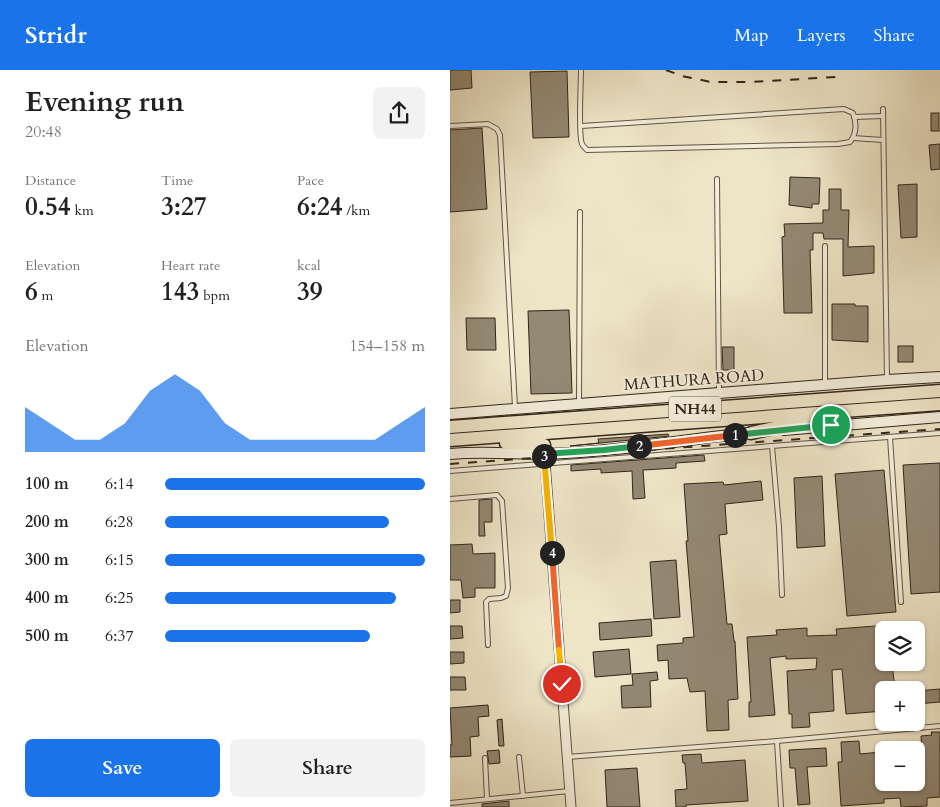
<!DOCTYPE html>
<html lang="en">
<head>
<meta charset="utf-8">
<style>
	body { margin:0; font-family:Cardo,serif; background:#f2f2f2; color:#202124; height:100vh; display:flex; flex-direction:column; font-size:19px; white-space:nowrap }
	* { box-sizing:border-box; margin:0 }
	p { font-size:16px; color:#757577 }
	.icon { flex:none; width:28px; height:28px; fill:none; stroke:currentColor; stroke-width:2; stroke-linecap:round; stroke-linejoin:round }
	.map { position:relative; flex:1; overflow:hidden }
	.side { display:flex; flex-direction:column; background:#fff; width:450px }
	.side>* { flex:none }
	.controls { position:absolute; left:425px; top:551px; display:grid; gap:10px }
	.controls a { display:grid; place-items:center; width:50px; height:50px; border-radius:8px; background:#fff; box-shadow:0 1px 4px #0004; font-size:25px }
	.pin { position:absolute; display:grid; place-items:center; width:42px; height:42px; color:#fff; margin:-21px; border:2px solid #fff; border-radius:50%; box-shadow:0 1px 5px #0007 }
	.km { position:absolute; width:25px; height:25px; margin:-12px; border-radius:50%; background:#222; color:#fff; font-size:14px; line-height:25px; text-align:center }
	.round { display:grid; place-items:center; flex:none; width:52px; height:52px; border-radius:8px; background:#f2f2f2 }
	.headline { display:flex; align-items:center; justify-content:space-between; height:85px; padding:0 25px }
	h1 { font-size:28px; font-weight:800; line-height:38px }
	.stats { display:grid; grid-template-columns:repeat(3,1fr); gap:8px; height:85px; padding:5px 25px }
	.stats div { display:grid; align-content:center }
	.stats b { font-size:25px; font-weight:800 }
	.stats small { font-size:14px; font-weight:400 }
	.stats p { font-size:14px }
	.chart { height:140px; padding:10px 25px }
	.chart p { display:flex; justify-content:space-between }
	.chart svg { width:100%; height:90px; margin-top:5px; fill:#1a73e8; opacity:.7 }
	.primary-button { display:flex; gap:10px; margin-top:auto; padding:10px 25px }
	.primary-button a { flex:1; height:58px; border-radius:8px; background:#1a73e8; color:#fff; font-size:20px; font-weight:800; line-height:58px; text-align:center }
	.primary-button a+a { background:#f2f2f2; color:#202124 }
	ul { padding:0 25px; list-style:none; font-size:16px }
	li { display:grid; grid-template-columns:80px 60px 1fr; align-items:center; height:38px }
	li i { height:12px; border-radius:6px; background:#1a73e8 }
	header { display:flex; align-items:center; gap:30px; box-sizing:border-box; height:70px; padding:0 25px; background:#1a73e8; color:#fff }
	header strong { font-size:24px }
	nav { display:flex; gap:28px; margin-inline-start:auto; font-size:18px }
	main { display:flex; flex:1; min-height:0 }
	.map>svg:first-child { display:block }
</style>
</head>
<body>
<header>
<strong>Stridr</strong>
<nav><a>Map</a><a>Layers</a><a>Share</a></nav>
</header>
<main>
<section class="side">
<div class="headline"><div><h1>Evening run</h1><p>20:48</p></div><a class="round"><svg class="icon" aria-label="share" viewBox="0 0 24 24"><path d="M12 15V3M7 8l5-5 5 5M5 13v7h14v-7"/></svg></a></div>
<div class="stats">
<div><p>Distance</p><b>0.54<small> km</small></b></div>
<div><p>Time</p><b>3:27</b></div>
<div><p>Pace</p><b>6:24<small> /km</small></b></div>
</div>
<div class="stats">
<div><p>Elevation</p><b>6<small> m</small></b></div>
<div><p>Heart rate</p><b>143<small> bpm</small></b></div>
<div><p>kcal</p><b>39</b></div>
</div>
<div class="chart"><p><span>Elevation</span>154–158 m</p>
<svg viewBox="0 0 160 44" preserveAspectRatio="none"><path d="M0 44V22L10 30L20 38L30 38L40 30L50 14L60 6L70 14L80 30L90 38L100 38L110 38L120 38L130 38L140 38L150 30L160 22V44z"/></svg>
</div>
<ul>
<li><b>100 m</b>6:14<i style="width:100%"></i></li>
<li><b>200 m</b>6:28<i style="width:86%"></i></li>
<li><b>300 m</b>6:15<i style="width:100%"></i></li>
<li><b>400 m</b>6:25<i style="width:89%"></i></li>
<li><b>500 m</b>6:37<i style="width:79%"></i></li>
</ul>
<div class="primary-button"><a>Save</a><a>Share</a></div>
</section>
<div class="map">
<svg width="490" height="737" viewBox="0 0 490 737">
	<rect width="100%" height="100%" fill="#eee5c7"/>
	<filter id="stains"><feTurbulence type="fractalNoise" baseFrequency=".004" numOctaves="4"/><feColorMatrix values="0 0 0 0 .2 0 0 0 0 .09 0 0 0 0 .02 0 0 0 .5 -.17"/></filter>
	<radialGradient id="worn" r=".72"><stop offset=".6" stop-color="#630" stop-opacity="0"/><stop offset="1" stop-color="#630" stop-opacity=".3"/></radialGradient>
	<g fill="#938974" stroke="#30251a">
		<path d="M0,0H21L22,18L0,20Z"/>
		<path d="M117,1L119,67L83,68L80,2Z"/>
		<rect x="481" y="43" width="8" height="18"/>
		<path d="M32,58L37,139L0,142V60Z"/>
		<path d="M490,74V99L481,100L479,75Z"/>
		<path d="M340,107L370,108L369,134H362V138L339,135Z"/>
		<path d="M467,114V167L451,168L448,115Z"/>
		<path d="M379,119H391V140H399L398,177L424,176V203L393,206V169H374L373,163H363V180H360L362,243H334L332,167L335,166L334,154L373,153V140H379Z"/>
		<path d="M382,234H405V236H418V272L382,270Z"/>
		<path d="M119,240L122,323L81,324L78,241Z"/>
		<path d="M16,248H45L46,280H17Z"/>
		<rect x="448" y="276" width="15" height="16"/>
		<path d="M272,277H284V300H273Z"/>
		<path d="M218,364L219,366L201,368L120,376L149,373L148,369Z"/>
		<path d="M254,385L255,391L226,393V398L193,400L195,428L183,429L182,401L151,403V399L121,401V395Z"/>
		<path d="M490,393V522L461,524L453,395Z"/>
		<path d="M434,400L446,542L397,546L385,404Z"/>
		<path d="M372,406L375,476L347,478L344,408Z"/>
		<path d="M311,411L313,430L275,434L277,464L269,465L277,554H282L284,571H285L288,629L278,630L279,660L257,661L255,621L240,622L237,608L219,609L218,590L208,591L207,575L233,573V568L244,567L236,471H238L234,414L273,412L274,415Z"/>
		<path d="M42,429V452H34L35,466H29V430Z"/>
		<path d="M22,474L23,484L45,483V518H25V527L13,528L11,510H0V475Z"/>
		<path d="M226,490L230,547L204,549L200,492Z"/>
		<path d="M0,530H10V542L0,543Z"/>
		<path d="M201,549L202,566L150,570L149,553Z"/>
		<path d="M438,555L439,560H434V592H442L445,620H434V641L396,644L392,599L382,600L384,641L359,643L360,657L342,658V644H339L337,601L366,599L367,588L336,589V586L320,588L325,645L299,647V632H301L297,567L327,565L326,560L357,558V566L387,565L386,559Z"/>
		<path d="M0,556H12L13,568L0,569Z"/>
		<path d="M179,579L181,604L145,607L143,582Z"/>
		<path d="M0,582H14V593L0,594Z"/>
		<path d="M207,602L208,610L200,611L201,637L172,638L171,616L183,615L182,604Z"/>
		<path d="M0,607H15L16,620H0Z"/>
		<path d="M490,619V632L466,634V621Z"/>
		<path d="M38,635L39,646L28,647L29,666L20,667L21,686L0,687V675H2L0,638Z"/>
		<path d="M52,649L54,676H49L47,650Z"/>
		<path d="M481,662H490V727L477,728V736L451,737L450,728L434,729V733L391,736L388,692H392L391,672L409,671L410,684L431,682L433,712H466V682L472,681L471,666L482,665Z"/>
		<path d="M376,678L377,696L357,697L360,734L348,735L345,698H340L339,680Z"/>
		<path d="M49,680L50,693L39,694L37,681Z"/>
		<path d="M251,684L252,693L295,690L298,731L236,735V737H226L225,720L237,719L235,693H233L232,685Z"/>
		<path d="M187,698L190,737H157L155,700Z"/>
		<path d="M59,731V737H32V734Z"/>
	</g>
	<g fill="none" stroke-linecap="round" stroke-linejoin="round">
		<defs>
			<g id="service">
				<path d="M433,39L437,309"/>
				<path d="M404,47L433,46"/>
				<path d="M0,56L38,54L47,59L50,65L65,337"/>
				<path d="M131,56L394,39L403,43C407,54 407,63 400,72L388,74L137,80C135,78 133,76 132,74C128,64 131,13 131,0"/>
				<path d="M403,68L433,70"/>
				<path d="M267,109L269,321"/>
				<path d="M375,313V176"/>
				<path d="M129,332L130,142"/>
				<path d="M440,367L451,532"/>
				<path d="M322,376L329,457L332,525"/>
				<path d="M0,401L490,363"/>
				<path d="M0,429L47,425L52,431L58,518L56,526L51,528L39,529L36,532L38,575"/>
				<path d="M327,671L331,737"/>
				<path d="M69,687L73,726"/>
				<path d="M117,687L327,671L490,656"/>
				<path d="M35,688L37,729"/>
				<path d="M0,733L119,721"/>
			</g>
			<path id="tertiary" d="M94,379L121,737"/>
			<g id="secondary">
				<path d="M0,344L437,310L490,307"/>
				<path d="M334,360L490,347"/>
				<path d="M0,384C32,381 63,384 95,384C166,382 237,369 307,362"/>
			</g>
			<g id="trunk">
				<path d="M368,343L381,355"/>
				<path d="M0,357L490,321"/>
				<path d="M301,363L342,354L358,346"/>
				<path d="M0,370L490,334"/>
				<path d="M56,373L94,375"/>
			</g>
		</defs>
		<use href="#service" stroke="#605545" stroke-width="6"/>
		<use href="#tertiary" stroke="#605545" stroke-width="11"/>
		<use href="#secondary" stroke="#30251a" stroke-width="12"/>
		<use href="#trunk" stroke="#30251a" stroke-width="15"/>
		<use href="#service" stroke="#f4eedb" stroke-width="4"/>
		<use href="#tertiary" stroke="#f4eedb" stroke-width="9"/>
		<use href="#secondary" stroke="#f4eedb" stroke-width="10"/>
		<use href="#trunk" stroke="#eee5c7" stroke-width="12"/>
		<g stroke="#30251a" stroke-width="2" stroke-dasharray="9 9" stroke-linecap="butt">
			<path d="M216,0L232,6L261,12H300L386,7"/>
			<path d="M0,394L490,359"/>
		</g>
	</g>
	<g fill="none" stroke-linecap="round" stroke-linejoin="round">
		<defs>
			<path id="split-1" d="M285,365L381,355"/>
			<path id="split-2" d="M189,376L285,365"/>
			<path id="split-3" d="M94,386V384L154,380L189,376"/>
			<path id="split-4" d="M94,386L102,483"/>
			<path id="split-5" d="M102,483L109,580"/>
			<path id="split-6" d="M109,580L112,614"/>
		</defs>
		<use href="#split-1" stroke="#fff" stroke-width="10"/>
		<use href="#split-2" stroke="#fff" stroke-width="10"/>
		<use href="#split-3" stroke="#fff" stroke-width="10"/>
		<use href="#split-4" stroke="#fff" stroke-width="10"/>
		<use href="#split-5" stroke="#fff" stroke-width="10"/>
		<use href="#split-6" stroke="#fff" stroke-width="10"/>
		<use href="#split-1" stroke="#22a559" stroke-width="6"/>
		<use href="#split-2" stroke="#f0652b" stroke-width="6"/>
		<use href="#split-3" stroke="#22a559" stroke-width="6"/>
		<use href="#split-4" stroke="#f5b400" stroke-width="6"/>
		<use href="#split-5" stroke="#f0652b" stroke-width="6"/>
		<use href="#split-6" stroke="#f5b400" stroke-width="6"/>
	</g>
	<g text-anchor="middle" stroke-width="4" stroke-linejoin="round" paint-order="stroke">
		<rect fill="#f4eedb" stroke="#6b6154" stroke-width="1" x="219" y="326.5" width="52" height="25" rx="4"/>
		<g font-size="15" font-weight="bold" fill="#30251a">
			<text x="245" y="344">NH44</text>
		</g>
		<g font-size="16" fill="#30251a" stroke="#f4eedb">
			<text transform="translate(244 309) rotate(-4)" y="6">MATHURA ROAD</text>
		</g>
	</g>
	<rect width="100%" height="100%" filter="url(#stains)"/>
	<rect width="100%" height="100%" fill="url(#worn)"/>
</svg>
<div class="controls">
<a><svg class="icon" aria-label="layers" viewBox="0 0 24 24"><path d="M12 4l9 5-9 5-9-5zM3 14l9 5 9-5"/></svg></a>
<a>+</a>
<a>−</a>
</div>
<div class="pin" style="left:381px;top:355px;background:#1e9e55"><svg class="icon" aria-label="arrive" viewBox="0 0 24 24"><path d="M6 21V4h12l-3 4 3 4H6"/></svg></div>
<div class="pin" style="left:112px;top:614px;background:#d93025"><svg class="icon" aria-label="check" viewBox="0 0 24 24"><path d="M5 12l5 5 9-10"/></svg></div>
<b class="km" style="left:285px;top:365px">1</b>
<b class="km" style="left:189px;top:376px">2</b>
<b class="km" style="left:94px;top:386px">3</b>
<b class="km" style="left:102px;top:483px">4</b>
</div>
</main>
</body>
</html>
